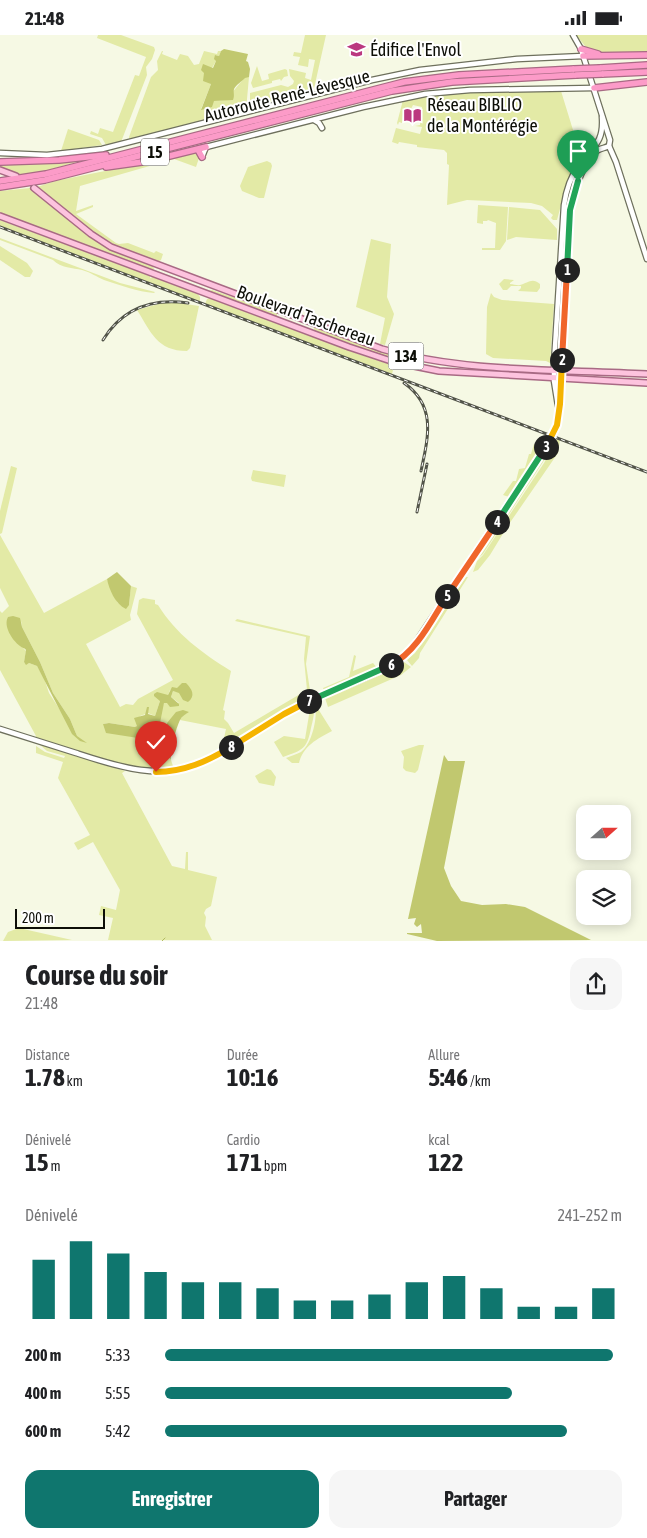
<!DOCTYPE html>
<html lang="fr">
<head>
<meta charset="utf-8">
<style>
	body { margin:0; font-family:"Asap Condensed",sans-serif; background:#f6f6f6; color:#202124; height:100vh; display:flex; flex-direction:column; font-size:19px; white-space:nowrap }
	* { box-sizing:border-box; margin:0 }
	p { font-size:16px; color:#757577 }
	.icon { flex:none; width:28px; height:28px; fill:none; stroke:currentColor; stroke-width:2; stroke-linecap:round; stroke-linejoin:round }
	.map { position:relative; height:906px; overflow:hidden }
	.details { display:flex; flex-direction:column; background:#fff; flex:1 }
	.details>* { flex:none }
	.needle { width:32px; rotate:69deg }
	.buttons { position:absolute; left:576px; top:770px; display:grid; gap:10px }
	.buttons a { display:grid; place-items:center; width:55px; height:55px; border-radius:10px; background:#fff; box-shadow:0 2px 12px #0003; font-size:25px }
	.scale { position:absolute; left:15px; bottom:12px; width:90px; box-sizing:border-box; padding-left:5px; border:2px solid #0d0e07; border-top:0; font-size:14px; line-height:18px; white-space:nowrap; color:#0d0e07; -webkit-text-stroke:4px #fff; paint-order:stroke }
	.pin { position:absolute; display:grid; place-items:center; width:42px; height:42px; color:#fff; margin:-51px -21px; border-radius:50% 50% 50% 0; rotate:-45deg; box-shadow:0 0 5px #0007 }
	.pin .icon { rotate:45deg }
	.km { position:absolute; width:25px; height:25px; margin:-12px; border-radius:50%; background:#222; color:#fff; font-size:14px; line-height:25px; text-align:center }
	.round { display:grid; place-items:center; flex:none; width:52px; height:52px; border-radius:15px; background:#f6f6f6 }
	.head { display:flex; align-items:center; justify-content:space-between; height:85px; padding:0 25px }
	h1 { font-size:28px; font-weight:700; line-height:38px }
	.stats { display:grid; grid-template-columns:repeat(3,1fr); gap:8px; height:85px; padding:5px 25px }
	.stats div { display:grid; align-content:center }
	.stats b { font-size:25px; font-weight:700 }
	.stats small { font-size:14px; font-weight:400 }
	.stats p { font-size:14px }
	.chart { height:140px; padding:10px 25px }
	.chart p { display:flex; justify-content:space-between }
	.chart svg { width:100%; height:90px; margin-top:5px; stroke:#0f766e; stroke-width:6 }
	.button { display:flex; gap:10px; margin-top:auto; padding:10px 25px }
	.button a { flex:1; height:58px; border-radius:15px; background:#0f766e; color:#fff; font-size:20px; font-weight:700; line-height:58px; text-align:center }
	.button a+a { background:#f6f6f6; color:#202124 }
	ul { padding:0 25px; list-style:none; font-size:16px }
	li { display:grid; grid-template-columns:80px 60px 1fr; align-items:center; height:38px }
	li i { height:12px; border-radius:6px; background:#0f766e }
	.status { display:flex; justify-content:space-between; align-items:center; height:35px; padding:0 25px; background:#fff; direction:ltr }
	.status svg { height:14px; fill:currentColor }
	.map>svg:first-child { display:block }
</style>
</head>
<body>
<div class="status"><b>21:48</b><svg viewBox="0 0 49 12"><path d="M0 12V9h3v3zM5 12V6h3v6zM10 12V3h3v9zM15 12V0h3v12zM26 1h20v11H26zM47 4h2v5h-2z"/></svg></div>
<div class="map">
<svg width="647" height="906" viewBox="0 0 647 906">
	<rect width="100%" height="100%" fill="#f6f9e4"/>
	<g fill="#e3eaa6" fill-rule="evenodd">
		<path d="M98,0H121L154,12L155,15L152,24L146,32L147,40L121,107L106,110L102,103L90,99L91,96L98,99L100,93L113,97L135,40L139,41L146,22L97,3Z"/>
		<path d="M305,0H326L313,58L252,74L250,70V58L281,50L288,52L293,49L294,46L290,41L289,34L306,38L305,43L311,45L315,25L309,24L308,32L298,30L300,22L293,21L294,17L301,18Z"/>
		<path d="M576,0H647V17H597L586,12Z"/>
		<path d="M162,16H163L162,19L177,25L180,19L188,21L194,30L199,29L204,16L217,19L218,16H221L219,21L215,20L216,26L212,33L203,30L204,38L211,49L201,74L214,66L226,65L245,42H249L246,75L241,77L240,75L202,85L201,87L197,88L196,87L129,104V102L151,42L158,35L157,26Z"/>
		<path d="M257,31L262,46L269,44L268,39L285,34L287,35L288,41L284,42L281,46L280,44L272,46V48L253,53L251,48Z"/>
		<path d="M501,55L561,56L581,121L568,144L557,185H553L551,183L553,180L542,171L531,168L467,165L447,170L449,130L447,129V118L444,115L417,112V110L399,107L398,109L392,107L396,93L420,99L422,92L415,91L420,90L422,72L413,70L411,74H408L407,79H403L402,88L399,87L398,90L397,88L403,65L449,58Z"/>
		<path d="M68,94L99,105L102,110L61,116Z"/>
		<path d="M195,118L199,123L196,132L174,124L80,151L76,176L93,170V172L76,179L116,208L119,209L128,208L154,218L156,216L163,219L161,225L157,227L116,211L103,204L37,152L55,146Z"/>
		<path d="M80,126L38,138L20,140L0,132V129Z"/>
		<path d="M267,126L271,128L272,131L264,163H259L242,156L240,151L248,132Z"/>
		<path d="M30,153L98,207L113,216L153,231L154,234L151,235L0,179V156Z"/>
		<path d="M478,170L508,172L506,206L500,215H482V213H495L496,188L488,185L487,186H483V189L477,188Z"/>
		<path d="M509,172L540,175L557,194V205L516,202L507,205Z"/>
		<path d="M0,185L138,236L150,241V243L153,242L197,258L200,262V267L0,191Z"/>
		<path d="M0,203L120,248L155,257L154,258C138,257 120,250 104,245C97,242 90,237 82,235C73,233 61,233 53,225L0,205Z"/>
		<path d="M371,204L391,209L387,262L394,279L385,310L380,309L385,283L356,272Z"/>
		<path d="M0,211L27,228L33,236L30,242H25L0,225Z"/>
		<path d="M504,244L514,245L510,248V249C514,249 517,251 520,250C528,248 532,242 540,249V253L537,257L518,256L521,253V251H511L507,255H503L499,249Z"/>
		<path d="M212,255L275,276L277,278V281L274,282L210,258L209,256Z"/>
		<path d="M491,258L494,262L502,265L554,269L550,328L546,326L493,323L486,319L487,272Z"/>
		<path d="M210,263L361,320L389,329L388,333L393,335L392,339L205,269L207,264Z"/>
		<path d="M162,268H179L199,271L190,313L187,316C157,316 151,297 137,275Z"/>
		<path d="M317,292L368,312L395,320L396,323L394,325L367,317L314,297V293Z"/>
		<path d="M557,404L560,405L558,418L507,492L490,520L478,535L473,537L477,526L483,520L544,428Z"/>
		<path d="M553,408L552,413L543,427L483,519L476,525Z"/>
		<path d="M534,409L539,410L541,414L509,462L503,460L513,446H516L519,434L525,433L529,419H531Z"/>
		<path d="M11,431L17,433L2,498L0,499V476Z"/>
		<path d="M253,435L286,440L284,452L252,446L251,443Z"/>
		<path d="M0,500L44,578L107,544L118,568L129,570L131,551L137,553L130,580L131,585L86,609L120,672L126,669L133,670L138,664L173,645L137,579L139,565L143,563L155,565V569L158,570C176,599 202,618 231,636L223,675L225,676L224,684L228,688L234,698L307,655L304,624L306,602L235,586L237,584L310,601L306,629L311,662L224,713L222,712L226,694L180,685L184,679L189,677L167,688V699L164,701L167,720L171,725L174,734L171,735L133,734L35,704L36,701L0,635V576L2,578L9,571L0,553ZM21,586L22,592L40,627L53,658L70,684L77,701L49,658L44,643L37,631L29,628L26,629L24,627L26,616L17,606ZM177,653L188,666L179,657L173,656L171,662L179,668L164,667L154,701L153,697L141,693L103,689L109,688L135,692L138,691L140,681L148,678L155,681L160,666L168,660L170,655Z"/>
		<path d="M466,542H468L420,618L419,623L412,631L407,625L415,618Z"/>
		<path d="M354,620L356,621L353,636L373,628L378,634L324,656L323,653L349,642Z"/>
		<path d="M404,627L411,632L401,640L328,672L325,663L390,636Z"/>
		<path d="M311,668H314C315,677 313,685 311,693C307,714 303,715 283,722L274,707L284,701L305,704Z"/>
		<path d="M315,669L332,696C317,704 303,711 299,728H292L286,723C291,721 297,719 301,717C312,709 318,682 315,669Z"/>
		<path d="M39,709L125,736L122,738L172,831L185,834L186,817H188V835L217,842L211,871L206,874L204,878L206,882L205,891L212,905H108L113,883L99,880L101,871L116,875L120,855L93,807L78,815L74,808L90,800L58,743L63,727L36,718V711L45,717L64,723L65,721L47,716Z"/>
		<path d="M419,710H424L418,735L415,738L406,736L403,733L404,722L401,716Z"/>
		<path d="M267,734L271,735L276,742L274,751L259,748L255,741Z"/>
		<path d="M19,893L72,905L3,906L8,897Z"/>
	</g>
	<g fill="#c1c86f">
		<path d="M224,14L248,19L246,26L248,27L250,34L249,42L245,43C242,46 236,50 234,54C233,58 235,60 233,65L214,66L212,72L201,75L211,49L203,46L204,38L201,35L203,29L213,33L216,26L214,24L215,20L219,21L221,16Z"/>
		<path d="M117,537L131,551L129,570L126,574C115,569 109,554 107,544Z"/>
		<path d="M13,581L20,583L22,592L40,627L53,658L70,684L77,701L87,708L80,706L72,699L37,631L29,628L26,630L24,627L26,615C25,613 22,613 20,611C12,605 3,591 8,582Z"/>
		<path d="M182,648H186C192,654 196,661 188,667L183,665L179,658L173,656L171,662L179,669V671L170,672L167,668H164L157,703L155,704L153,697L141,693L138,703L106,698L103,689L109,688L135,692L137,691L134,683L145,680L147,672H149L148,679L155,681L160,666L154,661V659L157,657L168,660L172,652L177,653Z"/>
		<path d="M183,675L189,677C186,679 182,681 180,685C176,693 170,716 171,725L163,714L162,704L167,699V688L176,677Z"/>
		<path d="M444,720L448,726H465L444,833L451,851L461,866L482,870L506,869L525,872L591,905L437,906L407,899V898H422L421,889L417,892L414,889L416,883L408,884Z"/>
	</g>
	<g fill="none" stroke-linecap="round" stroke-linejoin="round">
		<path stroke="#b3bb61" stroke-width="1" d="M162,906L165,903"/>
		<defs>
			<g id="secondary">
				<path d="M573,0L581,14L610,105L609,111L616,127L647,224"/>
				<path d="M314,85L319,88L322,93"/>
				<path d="M0,118L47,120L102,114L372,45L420,35L517,24L583,21"/>
				<path d="M202,122L206,112L363,72L425,59L470,55L594,53"/>
				<path d="M558,371L554,346V328L564,170C566,156 571,141 579,130C593,111 604,108 602,82"/>
				<path d="M0,694C25,702 50,710 76,718C119,732 160,746 204,727C238,711 268,686 302,670C333,654 385,639 410,616L552,402L557,391L560,369L571,169C575,154 585,123 598,115C602,113 605,113 609,111"/>
			</g>
			<g id="primary">
				<path d="M0,135L16,141"/>
				<path d="M34,153L91,199L111,212L382,314C466,338 560,334 647,339"/>
				<path d="M0,181L349,312L394,327L439,336L647,348"/>
			</g>
			<g id="highway">
				<path d="M581,14L598,19"/>
				<path d="M583,21L647,20"/>
				<path d="M600,33L647,30"/>
				<path d="M602,39L647,37"/>
				<path d="M594,53L647,47"/>
				<path d="M198,115L202,122"/>
				<path d="M0,127L59,125L106,120"/>
				<path d="M106,132L149,126L206,112"/>
				<path d="M0,146L46,139L404,47L459,40L574,34"/>
				<path d="M0,152L45,145L392,56L452,47L576,40"/>
			</g>
		</defs>
		<use href="#secondary" stroke="#6e705d" stroke-width="7"/>
		<use href="#primary" stroke="#a86a84" stroke-width="8"/>
		<use href="#highway" stroke="#a86a84" stroke-width="8"/>
		<use href="#secondary" stroke="#fff" stroke-width="4.5"/>
		<use href="#primary" stroke="#fdc3de" stroke-width="5"/>
		<use href="#highway" stroke="#fc9bc8" stroke-width="5.5"/>
		<defs>
			<g id="rail">
				<path d="M0,192L647,437"/>
				<path d="M103,305C122,274 152,263 188,268"/>
				<path d="M404,348C437,371 428,403 421,436"/>
				<path d="M417,477L427,429"/>
			</g>
		</defs>
		<use href="#rail" stroke="#525449" stroke-width="3"/>
		<use href="#rail" stroke="#fff" stroke-width="1" stroke-dasharray="4" stroke-linecap="butt"/>
		<defs>
			<g id="highway-bridge">
				<path d="M574,34L600,33"/>
				<path d="M576,40L602,39"/>
			</g>
		</defs>
		<use href="#highway-bridge" stroke="#a86a84" stroke-width="8" stroke-linecap="butt"/>
		<use href="#highway-bridge" stroke="#fc9bc8" stroke-width="5.5"/>
	</g>
	<g fill="none" stroke-linecap="round" stroke-linejoin="round">
		<defs>
			<path id="split-1" d="M567,235L570,175L578,146"/>
			<path id="split-2" d="M562,325L567,235"/>
			<path id="split-3" d="M546,412L557,390L560,369L562,325"/>
			<path id="split-4" d="M497,487L546,412"/>
			<path id="split-5" d="M447,561L497,487"/>
			<path id="split-6" d="M391,630C417,616 431,586 447,561"/>
			<path id="split-7" d="M309,666L391,630"/>
			<path id="split-8" d="M231,712L284,679L309,666"/>
			<path id="split-9" d="M156,737C184,737 208,726 231,712"/>
		</defs>
		<use href="#split-1" stroke="#fff" stroke-width="10"/>
		<use href="#split-2" stroke="#fff" stroke-width="10"/>
		<use href="#split-3" stroke="#fff" stroke-width="10"/>
		<use href="#split-4" stroke="#fff" stroke-width="10"/>
		<use href="#split-5" stroke="#fff" stroke-width="10"/>
		<use href="#split-6" stroke="#fff" stroke-width="10"/>
		<use href="#split-7" stroke="#fff" stroke-width="10"/>
		<use href="#split-8" stroke="#fff" stroke-width="10"/>
		<use href="#split-9" stroke="#fff" stroke-width="10"/>
		<use href="#split-1" stroke="#22a559" stroke-width="6"/>
		<use href="#split-2" stroke="#f0652b" stroke-width="6"/>
		<use href="#split-3" stroke="#f5b400" stroke-width="6"/>
		<use href="#split-4" stroke="#22a559" stroke-width="6"/>
		<use href="#split-5" stroke="#f0652b" stroke-width="6"/>
		<use href="#split-6" stroke="#f0652b" stroke-width="6"/>
		<use href="#split-7" stroke="#22a559" stroke-width="6"/>
		<use href="#split-8" stroke="#f5b400" stroke-width="6"/>
		<use href="#split-9" stroke="#f5b400" stroke-width="6"/>
	</g>
	<defs>
		<symbol id="university-bare" viewBox="-9 -9 18 18"><path d="M0-5L7-2L0 1L-7-2ZM-4 1L0 2.5L4 1V4Q0 6-4 4Z" fill="#bb387f" stroke="#fff" stroke-width="2.5" paint-order="stroke"/></symbol>
		<symbol id="library-bare" viewBox="-9 -9 18 18"><path d="M-6-4Q-3-5.5-.7-3.5V5Q-3 3-6 4ZM6-4Q3-5.5 .7-3.5V5Q3 3 6 4Z" fill="#bb387f" stroke="#fff" stroke-width="2.5" paint-order="stroke"/></symbol>
	</defs>
	<g fill-rule="evenodd">
		<use href="#university-bare" x="344" y="2" width="25" height="25"/>
		<use href="#library-bare" x="400" y="68" width="25" height="25"/>
	</g>
	<g text-anchor="middle" stroke-width="4" stroke-linejoin="round" paint-order="stroke">
		<g fill="#fff" stroke="#565651" stroke-width="1">
			<rect x="141" y="103.5" width="28" height="27" rx="4"/>
			<rect x="388.5" y="307.5" width="35" height="27" rx="4"/>
		</g>
		<g font-size="16" font-weight="bold" fill="#0d0e07">
			<text x="155" y="123">15</text>
			<text x="406" y="327">134</text>
		</g>
		<g font-size="18" fill="#0d0e07" stroke="#fff" text-anchor="start">
			<text x="370" y="21">Édifice l'Envol</text>
			<text x="427" y="76">Réseau BIBLIO<tspan x="427" dy="21">de la Montérégie</tspan></text>
		</g>
		<g font-size="18" fill="#0d0e07" stroke="#fff">
			<text transform="translate(287 61) rotate(-14)" y="6">Autoroute René-Lévesque</text>
			<text transform="translate(306 281) rotate(20)" y="6">Boulevard Taschereau</text>
		</g>
	</g>
</svg>
<div class="buttons">
<a><svg class="needle" viewBox="-14 -14 28 28"><path d="M0-13l5 13h-10z" fill="#e53935"/><path d="M0 13l5-13h-10z" fill="#757577"/></svg></a>
<a><svg class="icon" aria-label="layers" viewBox="0 0 24 24"><path d="M12 4l9 5-9 5-9-5zM3 14l9 5 9-5"/></svg></a>
</div>
<div class="scale">200 m</div>
<div class="pin" style="left:578px;top:146px;background:#1e9e55"><svg class="icon" aria-label="arrive" viewBox="0 0 24 24"><path d="M6 21V4h12l-3 4 3 4H6"/></svg></div>
<div class="pin" style="left:156px;top:737px;background:#d93025"><svg class="icon" aria-label="check" viewBox="0 0 24 24"><path d="M5 12l5 5 9-10"/></svg></div>
<b class="km" style="left:567px;top:235px">1</b>
<b class="km" style="left:562px;top:325px">2</b>
<b class="km" style="left:546px;top:412px">3</b>
<b class="km" style="left:497px;top:487px">4</b>
<b class="km" style="left:447px;top:561px">5</b>
<b class="km" style="left:391px;top:630px">6</b>
<b class="km" style="left:309px;top:666px">7</b>
<b class="km" style="left:231px;top:712px">8</b>
</div>
<section class="details">
<div class="head"><div><h1>Course du soir</h1><p>21:48</p></div><a class="round"><svg class="icon" aria-label="share" viewBox="0 0 24 24"><path d="M12 15V3M7 8l5-5 5 5M5 13v7h14v-7"/></svg></a></div>
<div class="stats">
<div><p>Distance</p><b>1.78<small> km</small></b></div>
<div><p>Durée</p><b>10:16</b></div>
<div><p>Allure</p><b>5:46<small> /km</small></b></div>
</div>
<div class="stats">
<div><p>Dénivelé</p><b>15<small> m</small></b></div>
<div><p>Cardio</p><b>171<small> bpm</small></b></div>
<div><p>kcal</p><b>122</b></div>
</div>
<div class="chart"><p><span>Dénivelé</span>241–252 m</p>
<svg viewBox="0 0 160 44" preserveAspectRatio="none"><path d="M5 44V15M15 44V6M25 44V12M35 44V21M45 44V26M55 44V26M65 44V29M75 44V35M85 44V35M95 44V32M105 44V26M115 44V23M125 44V29M135 44V38M145 44V38M155 44V29"/></svg>
</div>
<ul>
<li><b>200 m</b>5:33<i style="width:98%"></i></li>
<li><b>400 m</b>5:55<i style="width:76%"></i></li>
<li><b>600 m</b>5:42<i style="width:88%"></i></li>
</ul>
<div class="button"><a>Enregistrer</a><a>Partager</a></div>
</section>
</body>
</html>
